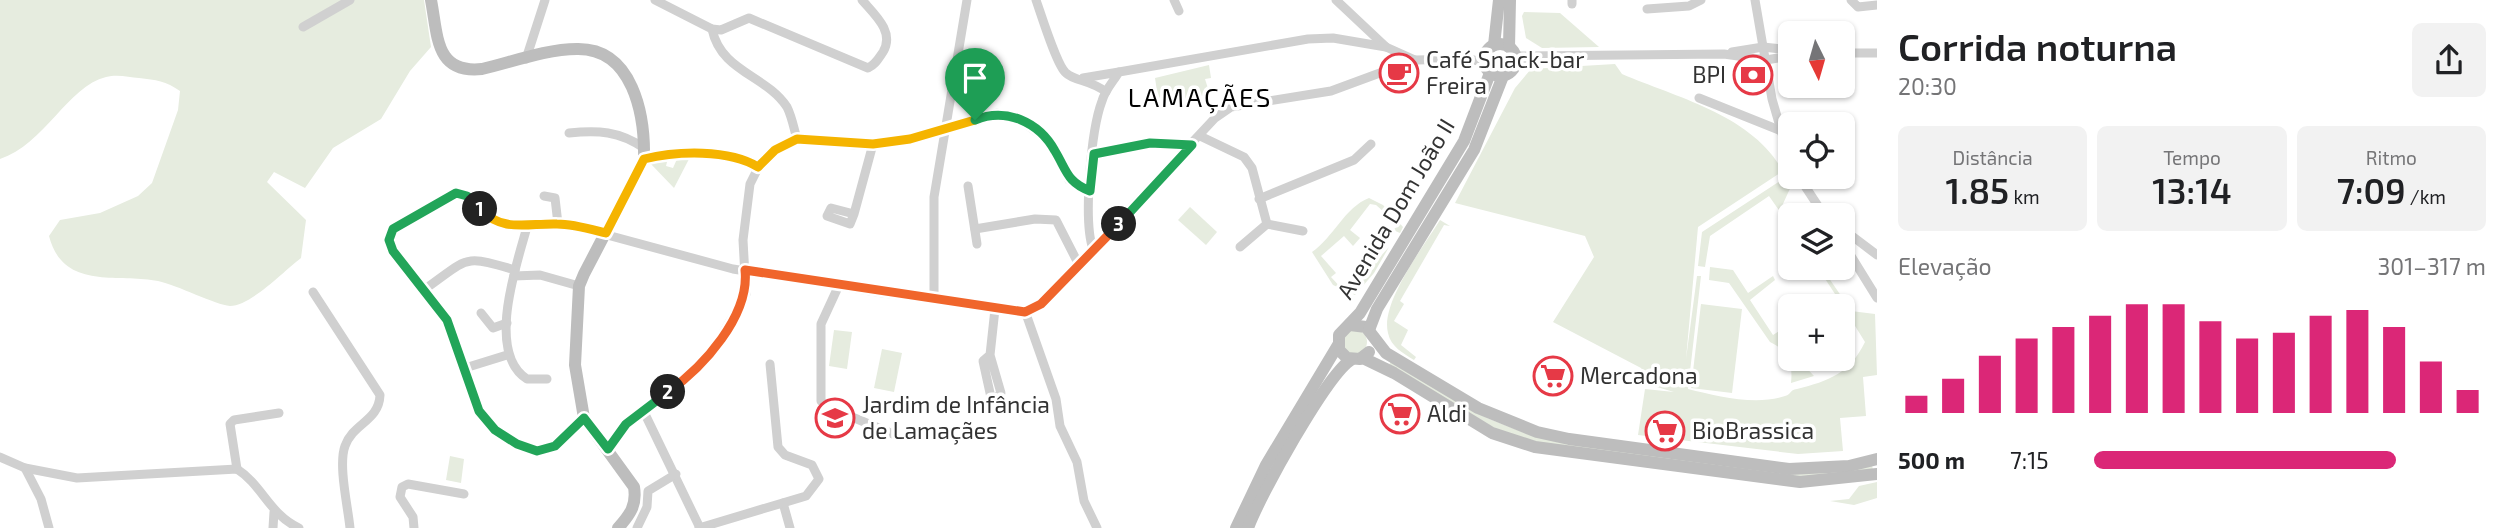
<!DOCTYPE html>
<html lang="pt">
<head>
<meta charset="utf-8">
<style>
	body { margin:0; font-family:"Exo 2",sans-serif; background:#f2f2f2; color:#202124; height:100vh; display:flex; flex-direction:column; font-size:26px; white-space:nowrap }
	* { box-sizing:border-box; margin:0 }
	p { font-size:23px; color:#757577 }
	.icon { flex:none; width:38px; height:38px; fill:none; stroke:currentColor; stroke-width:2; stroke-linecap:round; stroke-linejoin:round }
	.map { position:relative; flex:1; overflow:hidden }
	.panel { display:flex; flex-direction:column; background:#fff; width:630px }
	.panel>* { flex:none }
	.needle { width:46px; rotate:175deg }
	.controls { position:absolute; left:1778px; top:21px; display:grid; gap:14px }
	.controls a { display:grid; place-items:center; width:77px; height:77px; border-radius:10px; background:#fff; box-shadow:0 2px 5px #0004; font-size:35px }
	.pin { position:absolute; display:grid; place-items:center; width:60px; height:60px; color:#fff; margin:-72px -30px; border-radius:50% 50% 50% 0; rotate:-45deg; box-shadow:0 0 7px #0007 }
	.pin .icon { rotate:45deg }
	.km { position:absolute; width:35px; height:35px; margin:-18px; border-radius:50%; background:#222; color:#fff; font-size:19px; line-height:35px; text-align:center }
	.round { display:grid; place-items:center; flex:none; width:74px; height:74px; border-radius:10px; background:#f2f2f2 }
	.head { display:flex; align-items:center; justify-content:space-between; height:119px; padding:0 21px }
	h1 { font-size:38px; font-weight:600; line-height:52px }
	.metrics { display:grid; grid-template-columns:repeat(3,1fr); gap:10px; height:119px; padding:7px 21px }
	.metrics div { display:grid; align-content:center; border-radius:10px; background:#f2f2f2; text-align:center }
	.metrics b { font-size:35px; font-weight:600 }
	.metrics small { font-size:19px; font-weight:400 }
	.metrics p { font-size:19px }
	.chart { height:196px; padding:14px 21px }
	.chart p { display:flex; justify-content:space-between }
	.chart svg { width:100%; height:126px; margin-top:7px; stroke:#db2777; stroke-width:6 }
	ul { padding:0 21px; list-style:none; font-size:23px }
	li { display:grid; grid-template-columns:112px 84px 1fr; align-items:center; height:52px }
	li i { height:18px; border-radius:9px; background:#db2777 }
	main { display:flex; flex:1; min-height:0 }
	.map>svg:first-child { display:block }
</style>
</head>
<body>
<main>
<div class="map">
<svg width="1877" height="528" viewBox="0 0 1877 528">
	<rect width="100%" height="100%" fill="#fff"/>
	<g fill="#e6ecdf">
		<path d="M0,0H424L431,47L410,71L381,119L333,148L305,188L274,172L267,182L306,220L301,258C285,270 251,306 230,306C216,305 177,285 158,281C118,273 63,291 49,236L60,220L100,213L138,196L152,183L178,110L180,91C166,81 156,80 139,78C129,77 117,74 106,77C68,86 44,145 0,159Z"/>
		<path d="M1524,12L1560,13L1599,47L1542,48L1526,38L1522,16Z"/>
		<path d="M1615,64L1622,74C1678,98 1752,115 1783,171L1698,227L1686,359L1697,276H1701L1688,389C1717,396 1755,406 1785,396C1792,394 1789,390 1797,389C1829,381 1850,373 1865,342L1847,313L1851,311L1875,314L1877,375L1863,377L1866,416L1840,418L1843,451L1798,454L1638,435L1645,389L1674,392L1643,383L1641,368L1553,322L1594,257L1585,236L1455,203L1515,88L1531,69Z"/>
		<path d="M1209,65L1211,78L1205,79L1210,95L1170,101L1169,96L1158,98L1155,78Z"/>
		<path d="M668,158L666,166L673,168L677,159H689L674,188L650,163Z"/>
		<path d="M1789,175L1793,182L1782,206L1790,218V226L1769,196L1710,236L1705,267L1698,266L1702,232Z"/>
		<path d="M1369,198L1383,205L1403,227L1400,233L1393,230L1399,225L1376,205L1370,204L1350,230L1360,238L1353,246L1344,236L1321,256L1336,273L1331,277L1342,289L1362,277L1389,247L1374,273L1355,295L1333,285L1312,252C1333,238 1345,207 1369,198Z"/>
		<path d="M1190,207L1217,232L1206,245L1178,220Z"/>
		<path d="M1440,220L1450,226L1444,225L1400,301L1404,304L1394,321L1408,330L1401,345L1416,357L1414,360C1403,353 1391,347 1388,333C1380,303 1424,246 1440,220Z"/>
		<path d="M1710,267L1733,270L1748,293L1773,276L1775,280L1750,300L1773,335L1790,324V333L1784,337L1790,347V359H1798L1814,376L1791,383C1793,364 1789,351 1770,342L1729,283L1709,280Z"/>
		<path d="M1818,268H1822L1848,306L1844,309L1839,301L1817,306L1835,294Z"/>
		<path d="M1701,304L1742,309L1732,393L1691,388Z"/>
		<circle cx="1355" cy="342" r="12"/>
		<path d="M834,330L852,332L847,369L829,366Z"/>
		<path d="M882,349L902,353L894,392L874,388Z"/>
		<path d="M1391,361L1487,418L1527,434L1785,471L1872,465L1873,470L1803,478L1548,446L1501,432L1389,365Z"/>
		<path d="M450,456L464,459L461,483L446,480Z"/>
		<path d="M1877,482V498L1854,505L1830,501L1849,499L1859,486Z"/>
	</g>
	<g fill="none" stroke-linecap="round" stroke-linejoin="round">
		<g stroke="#d0d0d0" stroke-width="9">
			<path d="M655,0L712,29L721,30L749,18L868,68C876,64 878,59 883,52C895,32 875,15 862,0"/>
			<path d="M1036,0C1041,14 1057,66 1066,73C1074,81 1091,80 1106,92"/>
			<path d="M1174,0L1179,11"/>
			<path d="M1336,0L1386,47L1415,60"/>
			<path d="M1755,0L1772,99L1790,161"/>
			<path d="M1851,0L1858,7L1877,5"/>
			<path d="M1572,4V0"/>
			<path d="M1647,9L1689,6L1701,0"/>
			<path d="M303,27L350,0"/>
			<path d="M712,29C721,72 766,75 787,107C792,117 794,129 797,139"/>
			<path d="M1732,52L1763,47L1790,50"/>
			<path d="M1843,53H1877"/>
			<path d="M1515,56L1724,54L1766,60L1790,56"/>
			<path d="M526,59L545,0"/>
			<path d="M1515,64L1530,58"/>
			<path d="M1083,78L1119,72"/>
			<path d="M1699,98L1779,130"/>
			<path d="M569,133C598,130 619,131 644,148"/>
			<path d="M1200,136L1244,157L1252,168L1267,224L1240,247"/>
			<path d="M1094,154L1150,143L1192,145"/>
			<path d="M644,159C677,151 729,149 758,167"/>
			<path d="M1799,177L1824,215"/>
			<path d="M968,186L977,244"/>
			<path d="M544,196L555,198L558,224"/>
			<path d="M1259,199L1354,160L1371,144"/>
			<path d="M854,214L850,224L827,216L831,208L854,214L873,144"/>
			<path d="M1267,224L1303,231"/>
			<path d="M527,227C516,266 486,353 527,379H547"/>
			<path d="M975,229L1035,219L1056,220L1079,265"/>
			<path d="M1843,242L1852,236L1877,255"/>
			<path d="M1843,243L1877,298"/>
			<path d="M1093,249C1083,221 1091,130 1102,101C1105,90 1113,82 1119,72L1308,39L1333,38L1386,47"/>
			<path d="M514,276L540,275L579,286"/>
			<path d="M839,285L821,324V401L828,407L893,434"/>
			<path d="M425,289C469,258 462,254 515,270"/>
			<path d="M313,292L380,395C379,421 353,423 345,446C338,465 348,507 350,528"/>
			<path d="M934,300V197L967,0"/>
			<path d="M1025,311L1056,399L1060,426L1077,462L1084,501L1097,528"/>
			<path d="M481,313L493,328L507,323"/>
			<path d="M990,355L983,361L992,402L1001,393L990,355L995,309"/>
			<path d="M465,368L507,355"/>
			<path d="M644,412L700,528"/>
			<path d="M584,418L555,446L537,451L517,444L495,431L479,411L447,320L393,251L389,240L393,229L456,193L467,196L490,219L507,225L574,226L733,269L883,293L1025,311L1041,304L1215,118L1231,107L1331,91L1415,60L1468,59L1484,62"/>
			<path d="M608,448L626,424L707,360L746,294L743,240L750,184L758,168L775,150L797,139L855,145L910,139L997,113L1017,118L1044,137L1055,150L1069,180L1090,191"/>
			<path d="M0,457L25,468L77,478L237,469C262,485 270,515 299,528"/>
			<path d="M25,468L41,499L49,528"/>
			<path d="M237,469L230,424L234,420L279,413"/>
			<path d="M783,503L790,528"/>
			<path d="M273,528L274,512"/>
			<path d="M414,528L413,517L400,497L402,487L408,484L464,494"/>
			<path d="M637,528L647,507L648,491L676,474"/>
			<path d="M699,528L806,496L819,479L812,465L785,455L778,447L770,364"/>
		</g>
		<g stroke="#bdbdbd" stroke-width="12">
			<path d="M431,0C438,36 435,74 482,69C512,62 546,49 577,49C633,48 645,115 644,159L584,274L579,286L575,365L584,418L634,487C637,505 630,515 618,528"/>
			<circle cx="1500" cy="60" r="16"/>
			<path d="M1494,45L1499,0"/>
			<path d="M1509,47L1510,0"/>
			<path d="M1350,325L1366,327L1386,353L1478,408L1537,432L1569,439L1789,469L1849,466L1877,459"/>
			<path d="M1369,330L1377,309L1474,150L1503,76"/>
			<path d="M1369,352L1360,359L1347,358L1339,350V335L1360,313L1464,141L1490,73"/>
			<path d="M1363,358L1394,373L1492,433L1535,447L1800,482L1877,474"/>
			<path d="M1236,528L1266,465L1338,345"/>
			<path d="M1248,528C1259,497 1327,374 1352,359"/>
		</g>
	</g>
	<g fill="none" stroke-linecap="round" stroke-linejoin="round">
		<defs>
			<path id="split-1" d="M480,209C503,233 528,223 557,224C573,224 590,229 606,233L644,159C677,151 729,149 758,167L775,150L797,139L873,144L910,139L975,120"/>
			<path id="split-2" d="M480,209L467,196L456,193L393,229L389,240L393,251L447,320L479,411L495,430L517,444L537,451L555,446L584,418L608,449L626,424L668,392"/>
			<path id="split-3" d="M668,392C703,367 750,316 745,270L1025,312L1041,304L1119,224"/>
			<path id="split-4" d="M975,120C1006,107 1039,122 1055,151C1067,171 1067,182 1090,191L1094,154L1150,143L1192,145L1119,224"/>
		</defs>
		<use href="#split-1" stroke="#fff" stroke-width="14"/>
		<use href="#split-2" stroke="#fff" stroke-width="14"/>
		<use href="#split-3" stroke="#fff" stroke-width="14"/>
		<use href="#split-4" stroke="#fff" stroke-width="14"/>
		<use href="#split-1" stroke="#f5b400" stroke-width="9"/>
		<use href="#split-2" stroke="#22a559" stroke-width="9"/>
		<use href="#split-3" stroke="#f0652b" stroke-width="9"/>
		<use href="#split-4" stroke="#22a559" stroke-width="9"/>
	</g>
	<defs>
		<symbol id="cafe-ring" viewBox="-11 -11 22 22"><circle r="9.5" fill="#fff" stroke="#e63946" stroke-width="1.5"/><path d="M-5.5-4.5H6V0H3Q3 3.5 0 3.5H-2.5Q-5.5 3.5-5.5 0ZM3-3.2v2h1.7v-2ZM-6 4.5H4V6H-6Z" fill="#e63946"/></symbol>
		<symbol id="bank-ring" viewBox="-11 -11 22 22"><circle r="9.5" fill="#fff" stroke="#e63946" stroke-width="1.5"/><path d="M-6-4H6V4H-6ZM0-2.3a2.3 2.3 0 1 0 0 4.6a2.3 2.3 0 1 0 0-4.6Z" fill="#e63946"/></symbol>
		<symbol id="supermarket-ring" viewBox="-11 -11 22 22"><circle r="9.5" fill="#fff" stroke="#e63946" stroke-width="1.5"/><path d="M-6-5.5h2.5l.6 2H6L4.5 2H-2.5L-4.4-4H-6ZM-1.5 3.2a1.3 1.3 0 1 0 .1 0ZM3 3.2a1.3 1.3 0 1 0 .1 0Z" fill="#e63946"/></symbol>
		<symbol id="school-ring" viewBox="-11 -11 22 22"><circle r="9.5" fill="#fff" stroke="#e63946" stroke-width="1.5"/><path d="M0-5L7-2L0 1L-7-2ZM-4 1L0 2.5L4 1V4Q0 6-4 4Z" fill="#e63946"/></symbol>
	</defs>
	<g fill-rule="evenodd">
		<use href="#cafe-ring" x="1377" y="51" width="44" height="44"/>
		<use href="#bank-ring" x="1731" y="53" width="44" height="44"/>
		<use href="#supermarket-ring" x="1531" y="354" width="44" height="44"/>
		<use href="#supermarket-ring" x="1378" y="392" width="44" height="44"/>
		<use href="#school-ring" x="813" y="396" width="44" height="44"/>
		<use href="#supermarket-ring" x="1643" y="409" width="44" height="44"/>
	</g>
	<g text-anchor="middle" stroke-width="7" stroke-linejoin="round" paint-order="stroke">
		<g font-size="23" fill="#333" stroke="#fff" text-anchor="start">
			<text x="1426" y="68">Café Snack-bar<tspan x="1426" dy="26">Freira</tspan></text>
			<text x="1726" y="83" text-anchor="end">BPI</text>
			<text x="1580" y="384">Mercadona</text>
			<text x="862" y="413">Jardim de Infância<tspan x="862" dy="26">de Lamaçães</tspan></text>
			<text x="1427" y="422">Aldi</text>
			<text x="1692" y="439">BioBrassica</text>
		</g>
		<g font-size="23" fill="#333" stroke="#fff">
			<text transform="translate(1396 209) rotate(-59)" y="8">Avenida Dom João II</text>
		</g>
		<g font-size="26" letter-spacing="2" fill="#000" stroke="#fff">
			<text x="1200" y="107">LAMAÇÃES</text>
		</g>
	</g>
</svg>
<div class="controls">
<a><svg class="needle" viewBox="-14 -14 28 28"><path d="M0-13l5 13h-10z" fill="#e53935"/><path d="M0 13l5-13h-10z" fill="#757577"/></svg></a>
<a><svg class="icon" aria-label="locate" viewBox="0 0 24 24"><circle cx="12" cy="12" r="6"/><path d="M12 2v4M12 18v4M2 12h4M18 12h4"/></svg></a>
<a><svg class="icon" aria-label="layers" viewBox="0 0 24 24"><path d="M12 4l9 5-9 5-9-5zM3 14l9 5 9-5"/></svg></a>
<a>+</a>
</div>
<div class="pin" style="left:975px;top:120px;background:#1e9e55"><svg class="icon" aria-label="arrive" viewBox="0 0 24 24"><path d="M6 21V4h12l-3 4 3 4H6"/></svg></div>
<b class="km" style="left:480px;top:209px">1</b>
<b class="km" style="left:668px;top:392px">2</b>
<b class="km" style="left:1119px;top:224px">3</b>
</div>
<section class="panel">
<div class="head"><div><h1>Corrida noturna</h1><p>20:30</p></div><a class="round"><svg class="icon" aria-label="share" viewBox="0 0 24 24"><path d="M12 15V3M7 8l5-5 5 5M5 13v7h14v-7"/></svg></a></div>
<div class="metrics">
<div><p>Distância</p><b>1.85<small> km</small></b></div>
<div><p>Tempo</p><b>13:14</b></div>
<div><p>Ritmo</p><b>7:09<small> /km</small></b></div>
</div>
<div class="chart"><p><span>Elevação</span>301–317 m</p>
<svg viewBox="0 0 160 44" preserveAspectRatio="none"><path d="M5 44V38M15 44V32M25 44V24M35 44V18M45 44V14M55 44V10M65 44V6M75 44V6M85 44V12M95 44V18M105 44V16M115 44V10M125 44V8M135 44V14M145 44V26M155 44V36"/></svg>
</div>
<ul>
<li><b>500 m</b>7:15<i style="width:77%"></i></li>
</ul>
</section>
</main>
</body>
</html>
